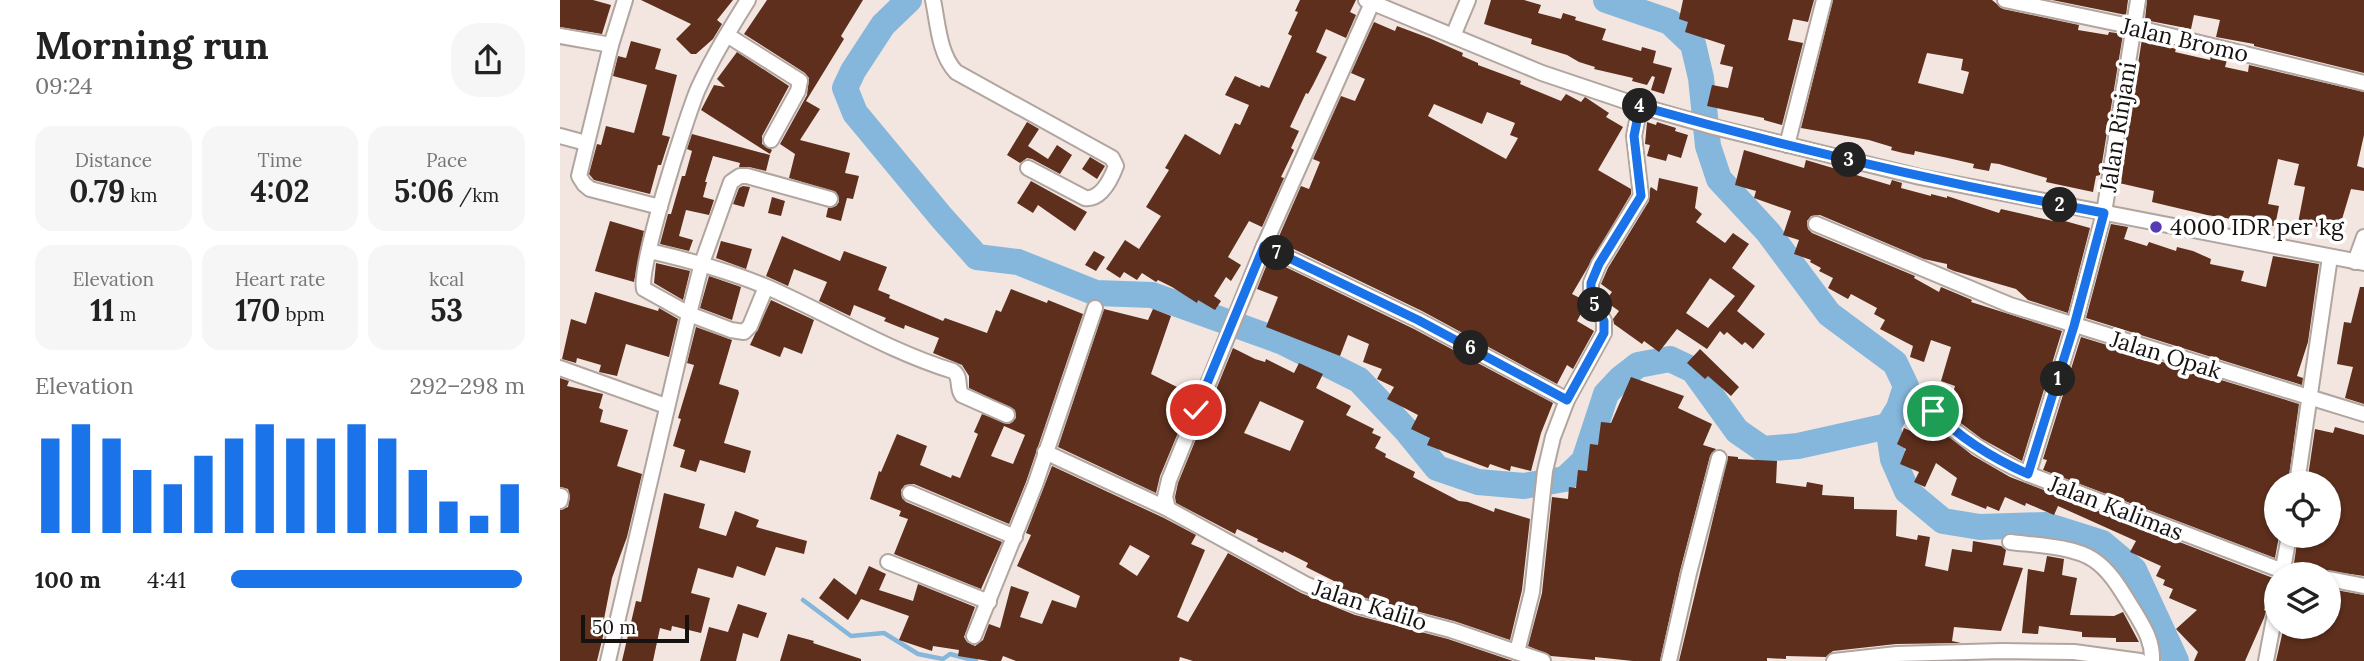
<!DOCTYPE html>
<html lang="en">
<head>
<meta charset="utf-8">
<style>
	body { margin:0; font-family:Lora,serif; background:#f6f6f6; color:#222; height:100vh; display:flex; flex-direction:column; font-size:26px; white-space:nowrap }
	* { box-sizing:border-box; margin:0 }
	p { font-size:23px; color:#767676 }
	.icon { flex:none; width:38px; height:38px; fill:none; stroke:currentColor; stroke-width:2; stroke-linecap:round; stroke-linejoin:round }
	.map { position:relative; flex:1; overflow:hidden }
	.panel { display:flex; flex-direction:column; background:#fff; width:560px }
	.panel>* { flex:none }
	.tools { position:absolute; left:1704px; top:471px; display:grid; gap:14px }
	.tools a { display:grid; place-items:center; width:77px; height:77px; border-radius:50%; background:#fff; box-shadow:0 2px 5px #0004; font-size:35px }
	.scale { position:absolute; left:21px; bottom:18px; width:108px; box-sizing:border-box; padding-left:7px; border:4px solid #161210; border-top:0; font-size:19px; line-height:24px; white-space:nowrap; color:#161210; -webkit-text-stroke:5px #fff; paint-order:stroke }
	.pin { position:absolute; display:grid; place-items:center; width:60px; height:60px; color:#fff; margin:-30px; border:4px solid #fff; border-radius:50%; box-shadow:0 2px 7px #0007 }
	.km { position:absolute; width:35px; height:35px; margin:-18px; border-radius:50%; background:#222; color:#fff; font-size:19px; line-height:35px; text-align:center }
	.round { display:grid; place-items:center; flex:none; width:74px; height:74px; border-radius:28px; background:#f6f6f6 }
	.head { display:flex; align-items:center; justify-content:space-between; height:119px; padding:0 35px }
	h1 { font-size:38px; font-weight:700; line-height:52px }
	.metrics { display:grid; grid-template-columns:repeat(3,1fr); gap:10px; height:119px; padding:7px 35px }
	.metrics div { display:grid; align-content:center; border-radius:18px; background:#f6f6f6; text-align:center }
	.metrics b { font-size:30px; font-weight:700 }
	.metrics small { font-size:19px; font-weight:400 }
	.metrics p { font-size:19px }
	.chart { height:196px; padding:14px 35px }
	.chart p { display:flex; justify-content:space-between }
	.chart svg { width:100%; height:126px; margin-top:7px; stroke:#1a73e8; stroke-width:6 }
	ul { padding:0 35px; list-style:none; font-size:23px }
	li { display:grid; grid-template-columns:112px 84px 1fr; align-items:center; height:52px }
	li i { height:18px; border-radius:9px; background:#1a73e8 }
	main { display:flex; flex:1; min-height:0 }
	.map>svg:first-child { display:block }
</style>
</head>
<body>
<main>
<section class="panel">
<div class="head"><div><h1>Morning run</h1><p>09:24</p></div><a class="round"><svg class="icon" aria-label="share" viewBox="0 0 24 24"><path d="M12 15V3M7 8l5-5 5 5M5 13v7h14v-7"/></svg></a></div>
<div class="metrics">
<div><p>Distance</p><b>0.79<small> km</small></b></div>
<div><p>Time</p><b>4:02</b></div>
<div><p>Pace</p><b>5:06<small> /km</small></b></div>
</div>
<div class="metrics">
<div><p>Elevation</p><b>11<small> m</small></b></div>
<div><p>Heart rate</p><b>170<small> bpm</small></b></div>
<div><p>kcal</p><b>53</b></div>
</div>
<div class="chart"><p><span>Elevation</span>292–298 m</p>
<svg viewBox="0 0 160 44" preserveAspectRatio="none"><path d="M5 44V11M15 44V6M25 44V11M35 44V22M45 44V27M55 44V17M65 44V11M75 44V6M85 44V11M95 44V11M105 44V6M115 44V11M125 44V22M135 44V33M145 44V38M155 44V27"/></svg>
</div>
<ul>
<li><b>100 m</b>4:41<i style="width:99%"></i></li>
</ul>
</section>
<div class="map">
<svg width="1804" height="661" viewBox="0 0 1804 661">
	<rect width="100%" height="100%" fill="#f3e6e1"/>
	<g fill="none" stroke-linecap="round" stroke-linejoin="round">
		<path stroke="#85b6db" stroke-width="4.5" d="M243,600L291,636L324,633L358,654L383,659L390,654L416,661"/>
		<g stroke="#85b6db" stroke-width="26">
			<path d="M349,0L323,25L293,71L285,88L295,113L382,218L417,257L458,262L536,293L592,295L723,342L799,380L846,430L877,468L918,482L964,486L1005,479L1024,461L1046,394L1060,379L1078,365L1110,359L1133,370L1177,431L1203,449L1238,446L1328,426"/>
			<path d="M1046,0L1110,22L1133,44L1141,78L1148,146L1159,179L1208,232L1269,314L1335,363L1346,386L1339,408L1328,426L1333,459L1347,491L1383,521L1420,527L1485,525L1542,543L1574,570L1616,661"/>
		</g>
	</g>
	<g fill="#5d2f1c" fill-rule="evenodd">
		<path d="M0,0H33L51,5L42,34L0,27Z"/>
		<path d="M81,0H173L157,20L162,24L153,39L136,54H131L116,39L131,24Z"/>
		<path d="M207,0H303L281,36L284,39L246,101L260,109L240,140L290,153L285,173L299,176L293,199L287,198L281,221L266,217L268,208L276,206L279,202L276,192L229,178L235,154L220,144L247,95L249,78L245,73L184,34Z"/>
		<path d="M740,0H796L790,12L796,15L786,38L766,29L756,52L767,57L753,85L748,94L746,93L730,127L739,131L731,148L734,150L721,177L724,178L702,227L689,221L668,257L681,265L671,281L666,277L654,296L661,301L655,310L638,300L637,303L612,287L598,280L596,282L582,273L577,280L564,272L560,278L546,269L565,240L579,249L601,216L586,207L609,170L605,168L625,134L660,155L675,123L680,125L689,105L665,95L675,76L700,87L701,85L709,88L732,36L728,34L738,12L735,11Z"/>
		<path d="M931,0H964L981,5L978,13L1001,19L1003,13L1016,17L1015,20L1046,29L1042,40L1081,51L1082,47L1096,51L1093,63L1112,68L1104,94L1091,90L1095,77L1092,76L1087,85L1072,81L1073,78L1034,69L1035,67L1019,62L1007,55L971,44L972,39L924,24Z"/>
		<path d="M1123,0H1254L1248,22L1233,19L1228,40L1243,43L1222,125L1204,120V118L1147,106L1152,85L1168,88L1173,67L1160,64L1165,45L1125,32L1128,22L1119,19Z"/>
		<path d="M1273,0H1432L1443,9L1519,25L1518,30L1548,35L1549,32L1563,34L1540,175L1536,176L1533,192L1486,182L1487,178L1439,164L1431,163L1429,171L1413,168L1414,164L1388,158L1355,151L1354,155L1343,153L1331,150L1332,147L1309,140L1241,128ZM1367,53L1403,59L1401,70L1409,72L1403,94L1358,83Z"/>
		<path d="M1492,0H1568L1566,15Z"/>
		<path d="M1587,0H1804V73L1694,46V44L1656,37L1660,20L1634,15L1631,29L1585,20Z"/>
		<path d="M814,22L835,31L837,26L869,38L903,53L902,56L918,63V65L961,81L960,84L1001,101L1006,94L1021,102L1025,97L1049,113L1046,117L1063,127L1038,170L1071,189V194L1012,294L1022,299L1025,306L1017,321L1034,331L1013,369L1007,365L997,384L862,311L717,241L741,186L749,189L760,162L753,159L781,96L795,101L805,79L791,73ZM874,104L922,124L927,112L955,123L950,135L958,138L946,159L868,116Z"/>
		<path d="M1582,39L1616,49L1615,52L1650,60L1651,56L1667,60L1665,67L1688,72L1689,65L1804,92V135L1797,166L1804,168V191L1791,189L1777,236L1757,231L1759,227L1738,223L1745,187L1734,185L1739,164L1718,159L1708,204L1719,206L1715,226L1647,215L1592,202L1594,191L1559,183Z"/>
		<path d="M71,41L101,49L95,69L117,75L102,135L110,137L101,165H98L90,194L34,180L29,174L37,144L41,145L46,126L74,133L87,85L53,76L58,56L66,58Z"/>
		<path d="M177,52L229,86L202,136V144L212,150L210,154L141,110L154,85L165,87L157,79Z"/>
		<path d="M467,122L479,129L468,146L488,159L497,145L512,155L500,174L472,159L467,158L460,163L447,155Z"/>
		<path d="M1087,122L1096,125L1097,122L1116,128L1115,131L1128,135L1121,158L1108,154L1106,161L1087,156L1090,145L1085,144Z"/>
		<path d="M132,134L210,155L206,171L189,167H179L180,163L153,156L145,182H147L143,197L154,200L149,215L126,210L119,236L133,240L129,251L100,244L108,214H111L122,176H125L132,151L127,149Z"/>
		<path d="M1184,150L1244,168L1246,160L1330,185L1332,180L1342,183L1341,188L1371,196V194L1387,198V196L1439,213L1441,209L1493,221L1494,218L1530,228L1508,313L1468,300L1456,289L1394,271L1387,268V264L1364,259L1260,215L1251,216L1247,221L1248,229L1252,233L1355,276L1354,278L1379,292L1381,287L1412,300L1411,302L1502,331L1462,461L1422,439L1390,415L1396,398L1392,397L1395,386L1381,381L1391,347L1371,340L1364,362L1350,357L1353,346L1320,329L1325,320L1314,314L1317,308L1291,294L1288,299L1268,288L1273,278L1259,271L1261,268L1250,262L1251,260L1234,254L1239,240L1223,235L1231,211L1194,198L1196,191L1175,185Z"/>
		<path d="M530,157L545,166L537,179L522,169Z"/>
		<path d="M1099,178L1138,187L1135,208L1142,214L1136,222L1165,243L1173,233L1189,244L1172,268L1195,286L1177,311L1205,334L1193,349L1185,342L1182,345L1167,332L1164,335L1160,331L1147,349L1117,329L1099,352L1084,341L1082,344L1054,324L1053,319L1059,311L1045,301L1052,292L1041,284L1048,268L1089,201L1090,189L1091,187L1097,191ZM1150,278L1175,296L1148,328L1126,313Z"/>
		<path d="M471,181L527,212L515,231L478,205L473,213L457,203Z"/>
		<path d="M183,186L190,187L184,207L173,204L179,188Z"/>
		<path d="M212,197L225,201L221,216L208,213Z"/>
		<path d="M50,221L84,231L74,282L35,271Z"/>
		<path d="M1551,224L1568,227L1564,239L1587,246L1589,242L1616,251L1617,247L1633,251L1651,259L1650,264L1684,271L1681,281L1706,287L1713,256L1759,264L1748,342L1737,376L1743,378L1742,385L1526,318Z"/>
		<path d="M222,236L280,261L284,251L327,267L318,290L330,295L329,298L383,321L385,318L427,333L436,310L441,312L451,289L487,303L488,300L523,314L466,482L449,524L354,484L345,485L341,490L342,498L346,502L442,542L421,589L334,554L348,519L339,516L341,511L310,499L319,471L321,472L337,434L367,446L360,465L391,478L392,475L400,478L418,434L414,432L422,414L449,424L456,418L455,410L409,388V376L402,365L373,353L379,338L345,325L344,329L324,321L326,318L294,305L290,316L259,301L267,282L234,269L228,286L206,276ZM444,426L465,435L453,464L431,456Z"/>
		<path d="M161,241L192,249L186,269L156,258Z"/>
		<path d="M534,251L545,257L536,271L525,265Z"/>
		<path d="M709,259L854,329L993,403L981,433L971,471L951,466L950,471L930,464L928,468L867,445L870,438L851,429L858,415L827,399L834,387L817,379L822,369L803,362L809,344L788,335L780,356L706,327L718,297L697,289Z"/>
		<path d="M96,263L130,271L123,300L94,283Z"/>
		<path d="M149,276L181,287L172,320L140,308Z"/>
		<path d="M1800,287H1804V404L1785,398L1793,367L1777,364L1784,322L1791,323Z"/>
		<path d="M35,292L98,311L99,308L118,319L109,357L66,344L57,376L39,372L41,365L17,358L16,363L2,359L11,319L26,324Z"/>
		<path d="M211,300L254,320L242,354L224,347L220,357L190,345Z"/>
		<path d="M544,309L588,320L593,309L611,316L591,374L619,388L609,409L625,416L600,476L596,493L498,447Z"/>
		<path d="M136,327L172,340L159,384L178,390L179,393L164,443L191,451L185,473L140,460L136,472L120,467L125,450L113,446L121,419L118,418L134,365L127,363Z"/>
		<path d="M1521,337L1739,404L1728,483H1717V536H1719L1715,558L1483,470L1487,460L1483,459Z"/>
		<path d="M673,348L695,359L705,362L706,359L734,373L739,363L763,374L756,388L791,406L786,415L814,429L812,433L821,437L815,448L826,454L825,457L855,472L853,477L899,501L908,502L934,512L935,508L970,519L962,590L950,640L894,621L802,597L777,587L778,583L746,567L748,563L724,551L723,553L697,541L698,539L677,529L675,534L616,503L615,497L618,483ZM700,401L744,421L730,451L684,433Z"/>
		<path d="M1140,349L1179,387L1171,396L1148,376L1145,379L1127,363Z"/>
		<path d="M1071,377L1124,396L1118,408L1152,424L1143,445L1156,449L1150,456L1120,571L1100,661H1073L1035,657V660L991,656L968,646L982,593L992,497L1008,499L1009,487L1016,488L1018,470L1027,471L1030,444L1038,445L1041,422L1051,423Z"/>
		<path d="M0,378L9,381L7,386L43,394L39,408L43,410L40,422L68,430L57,466L82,474L67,537L52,578L44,619L47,620L37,661H0V510L8,507L10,497L8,489L0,487Z"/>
		<path d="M1367,419L1412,455L1450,477L1713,578L1715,580L1709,592L1711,593L1704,610L1706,611L1704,618L1685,661H1634L1638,652L1616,629L1637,610L1609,598L1613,589L1603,585L1605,580L1596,576L1601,566L1570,552L1576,541L1498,506L1494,515L1466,503L1465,506L1445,497L1439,511L1427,506L1426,509L1391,495L1397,478L1376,463L1365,487L1354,482L1359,472L1340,464L1346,449L1337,444L1344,428L1357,434Z"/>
		<path d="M1775,427L1804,435V576L1748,568L1734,563L1738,536H1769V483H1747L1755,429L1773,433Z"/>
		<path d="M1168,456L1178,457V459L1217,461L1216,483L1246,487L1247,482L1263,485L1262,495L1294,497V509L1337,510L1336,536L1357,540L1358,535L1370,537L1365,566L1388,571L1392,549L1412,552L1413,541L1441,546L1446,550L1443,565L1463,568L1441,631L1394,627L1392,641L1401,643L1336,644L1273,651L1266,657L1226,656V659L1207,658V661H1119Z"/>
		<path d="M492,466L604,518L636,535L631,544L645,550L617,617L628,622L668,553L741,593L795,615L888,639L953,661H633L620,657L619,661H456L443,656L441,661H429L398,656L399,650L373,646L372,651L339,640L349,616L301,599L288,620L259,598L274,578L296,595L309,566L326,574L319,590L353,601L358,584L415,607L404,637L407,642L415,646L423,640L429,624L440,628L451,586L469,592L460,617L482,624L492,600L516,608L520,596L457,566L471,535L466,533ZM570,545L590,556L577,576L559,564Z"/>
		<path d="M104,493L145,504L139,528L166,536L175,511L199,520L196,527L247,541L244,554L216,547L205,576L177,566L173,578L138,568L131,593L150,598L141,633L112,626L111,631L100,628L93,661H62L76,601L81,602Z"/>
		<path d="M1487,556L1504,559L1502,575L1517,578L1510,615L1554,616L1563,612L1579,642H1556V638L1522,637V632L1479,626L1478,634L1462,633L1468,569L1484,572Z"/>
		<path d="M1770,589L1804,595V661H1716L1724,626H1769Z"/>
		<path d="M178,604L207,613L198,638L183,633L176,661H140L149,627L168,632Z"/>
		<path d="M228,634L254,641L253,643L301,659V661H220Z"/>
	</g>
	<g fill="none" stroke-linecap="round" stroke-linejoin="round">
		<defs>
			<g id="minor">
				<path d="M65,0L51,45L19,176L24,184L30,189L100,207"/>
				<path d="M373,0C378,24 379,54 396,72L552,158L556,166C551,179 541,200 525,198L468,168"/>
				<path d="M806,0L982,73L1080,106L1154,127L1360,177L1804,263"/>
				<path d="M1445,0L1574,27L1804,83"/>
				<path d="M1578,0L1544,213L1514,326L1468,474L1723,571L1741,574"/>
				<path d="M167,35L240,81L238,91L211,140"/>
				<path d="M0,36L51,45"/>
				<path d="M893,36L908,0"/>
				<path d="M0,136L26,143"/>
				<path d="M1227,145L1264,0"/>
				<path d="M1256,224L1450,305L1804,414"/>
				<path d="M704,246L858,320L1007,400"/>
				<path d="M89,251C129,260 169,271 207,287C269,314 328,351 393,371C402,377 396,387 402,395L447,415"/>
				<path d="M1795,262L1804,237"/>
				<path d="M206,287L190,326L184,332L171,330L129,314L142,263L171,182L180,176H187L270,199"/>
				<path d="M0,368L106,406"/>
				<path d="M1372,411C1401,438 1431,458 1468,474"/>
				<path d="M485,452L608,509L745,584L799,606L891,630L983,661"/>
				<path d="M1737,483L1770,257"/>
				<path d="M350,493L455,537"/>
				<path d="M0,501L1,496"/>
				<path d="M608,509L605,497L609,480L704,246L812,3"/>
				<path d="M1450,542C1474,545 1514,546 1534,560C1552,572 1563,594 1574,611C1584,628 1593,641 1592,661"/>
				<path d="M328,562L429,602"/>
				<path d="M1722,574L1729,536"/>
				<path d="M1769,579L1804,586"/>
				<path d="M414,636L475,485L535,308"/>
				<path d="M957,652L972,592L985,471L993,437L1007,400L1044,333V321L1031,296V283L1039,264L1081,196L1074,136L1080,106"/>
				<path d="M48,661L129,314L84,289C77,270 127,115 138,89C152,58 170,29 188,0"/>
				<path d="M1109,661L1129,573L1159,458"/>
				<path d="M1274,661L1337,654L1442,651L1514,652L1580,661"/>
				<path d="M1706,661L1717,603"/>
			</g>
		</defs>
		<use href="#minor" stroke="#b1a5a0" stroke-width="18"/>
		<use href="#minor" stroke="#fff" stroke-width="14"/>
	</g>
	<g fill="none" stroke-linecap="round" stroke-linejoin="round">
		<defs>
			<path id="route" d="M636,410L704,246L858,320L1007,400L1044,333V321L1031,296V283L1039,264L1081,196L1074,136L1080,106C1233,149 1388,184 1544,213L1514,326L1468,474C1432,458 1401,439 1373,411"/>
		</defs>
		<use href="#route" stroke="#fff" stroke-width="14"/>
		<use href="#route" stroke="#1a73e8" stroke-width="9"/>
	</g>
	<circle fill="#573bb3" stroke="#fff" stroke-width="2.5" cx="1596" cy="227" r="7"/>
	<g text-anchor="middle" stroke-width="7" stroke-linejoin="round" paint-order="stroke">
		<g font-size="23" fill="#161210" stroke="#fff">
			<text transform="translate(1625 40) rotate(13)" y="8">Jalan Bromo</text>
			<text transform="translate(1558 127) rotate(-81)" y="8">Jalan Rinjani</text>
			<text transform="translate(1606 355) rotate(17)" y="8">Jalan Opak</text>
			<text transform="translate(1556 508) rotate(21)" y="8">Jalan Kalimas</text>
			<text transform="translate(810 605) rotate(18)" y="8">Jalan Kalilo</text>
		</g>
		<g font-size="23" fill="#161210" stroke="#fff" text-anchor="start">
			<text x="1610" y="235">4000 IDR per kg</text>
		</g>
	</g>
</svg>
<div class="tools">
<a><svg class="icon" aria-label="locate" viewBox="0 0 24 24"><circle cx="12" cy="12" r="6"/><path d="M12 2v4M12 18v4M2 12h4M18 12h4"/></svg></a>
<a><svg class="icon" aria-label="layers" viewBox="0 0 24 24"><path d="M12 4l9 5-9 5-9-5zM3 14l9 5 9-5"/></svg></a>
</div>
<div class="scale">50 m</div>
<div class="pin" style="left:1373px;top:411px;background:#1e9e55"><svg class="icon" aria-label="arrive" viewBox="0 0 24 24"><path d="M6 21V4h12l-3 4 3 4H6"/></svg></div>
<div class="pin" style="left:636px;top:410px;background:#d93025"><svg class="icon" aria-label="check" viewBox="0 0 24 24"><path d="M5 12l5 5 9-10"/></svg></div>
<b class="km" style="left:1498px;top:379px">1</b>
<b class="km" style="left:1500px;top:205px">2</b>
<b class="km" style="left:1289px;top:160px">3</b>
<b class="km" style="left:1080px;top:106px">4</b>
<b class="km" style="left:1035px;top:305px">5</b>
<b class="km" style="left:911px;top:348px">6</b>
<b class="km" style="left:717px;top:253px">7</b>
</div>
</main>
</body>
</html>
